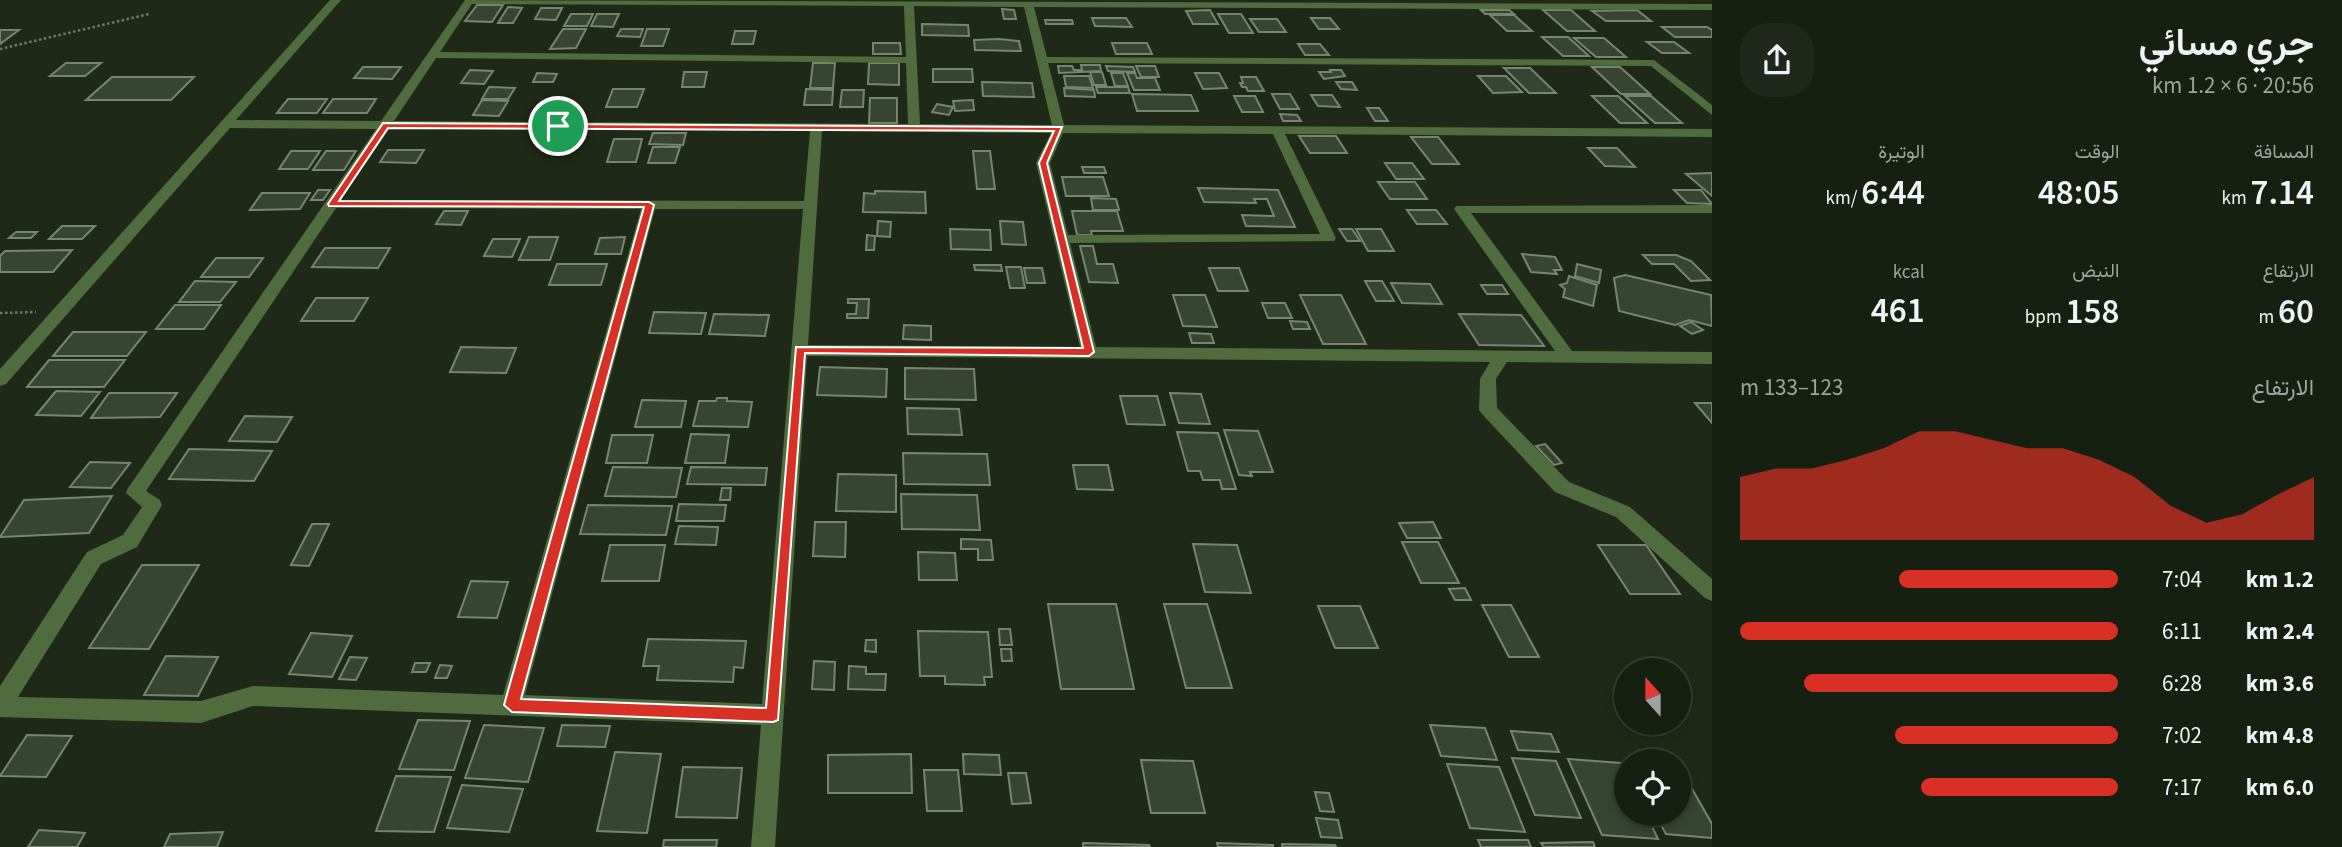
<!DOCTYPE html>
<html lang="ar">
<head>
<meta charset="utf-8">
<style>
	body { margin:0; font-family:"Source Sans 3",Vazirmatn,sans-serif; background:#1f281a; color:#f1f3f6; direction:rtl; height:100vh; display:flex; flex-direction:column; font-size:26px; white-space:nowrap }
	* { box-sizing:border-box; margin:0 }
	p { font-size:23px; color:#9ea39f }
	.icon { flex:none; width:38px; height:38px; fill:none; stroke:currentColor; stroke-width:2; stroke-linecap:round; stroke-linejoin:round }
	.map { position:relative; flex:1; overflow:hidden; direction:ltr }
	.side { display:flex; flex-direction:column; background:#162011; width:630px }
	.side>* { flex:none }
	.needle { width:46px; rotate:339deg }
	.buttons { position:absolute; left:1614px; top:658px; display:grid; gap:14px }
	.buttons a { display:grid; place-items:center; width:77px; height:77px; border-radius:50%; background:#162011; box-shadow:0 4px 10px #0003,0 0 0 2px #353e31; font-size:35px }
	.pin { position:absolute; display:grid; place-items:center; width:60px; height:60px; color:#fff; margin:-30px; border:4px solid #fff; border-radius:50%; box-shadow:0 2px 7px #0007 }
	.round { display:grid; place-items:center; flex:none; width:74px; height:74px; border-radius:28px; background:#1f281a }
	.overview { display:flex; align-items:center; justify-content:space-between; height:119px; padding:0 28px }
	h1 { font-size:38px; font-weight:600; line-height:52px }
	.figures { display:grid; grid-template-columns:repeat(3,1fr); gap:10px; height:119px; padding:7px 28px }
	.figures div { display:grid; align-content:center }
	.figures b { font-size:35px; font-weight:600 }
	.figures small { font-size:19px; font-weight:400 }
	.figures p { font-size:19px }
	.chart { height:196px; padding:14px 28px }
	.chart p { display:flex; justify-content:space-between }
	.chart svg { width:100%; height:126px; margin-top:7px; fill:#d93025; opacity:.7 }
	ul { padding:0 28px; list-style:none; font-size:23px }
	li { display:grid; grid-template-columns:112px 84px 1fr; align-items:center; height:52px }
	li i { height:18px; border-radius:9px; background:#d93025 }
	main { display:flex; flex:1; min-height:0 }
	.map>svg:first-child { display:block }
</style>
</head>
<body>
<main>
<section class="side">
<div class="overview"><div><h1>جري مسائي</h1><p>20:56 · 6 × 1.2 km</p></div><a class="round"><svg class="icon" aria-label="share" viewBox="0 0 24 24"><path d="M12 15V3M7 8l5-5 5 5M5 13v7h14v-7"/></svg></a></div>
<div class="figures">
<div><p>المسافة</p><b>7.14<small> km</small></b></div>
<div><p>الوقت</p><b>48:05</b></div>
<div><p>الوتيرة</p><b>6:44<small> /km</small></b></div>
</div>
<div class="figures">
<div><p>الارتفاع</p><b>60<small> m</small></b></div>
<div><p>النبض</p><b>158<small> bpm</small></b></div>
<div><p>kcal</p><b>461</b></div>
</div>
<div class="chart"><p><span>الارتفاع</span>123–133 m</p>
<svg viewBox="0 0 160 44" preserveAspectRatio="none"><path d="M0 44V22L10 19L20 19L30 16L40 12L50 6L60 6L70 9L80 12L90 12L100 16L110 22L120 32L130 38L140 35L150 28L160 22V44z"/></svg>
</div>
<ul>
<li><b>1.2 km</b>7:04<i style="width:58%"></i></li>
<li><b>2.4 km</b>6:11<i style="width:100%"></i></li>
<li><b>3.6 km</b>6:28<i style="width:83%"></i></li>
<li><b>4.8 km</b>7:02<i style="width:59%"></i></li>
<li><b>6.0 km</b>7:17<i style="width:52%"></i></li>
</ul>
</section>
<div class="map">
<svg width="1712" height="847" viewBox="0 0 1712 847">
	<rect width="100%" height="100%" fill="#1e2a17"/>
	<g fill="#374430" stroke="#77856e" stroke-width="2">
		<path d="M477,5H503L492,22L465,21Z"/>
		<path d="M508,7L522,8L513,23H498Z"/>
		<path d="M541,8H562L556,20L535,19Z"/>
		<path d="M1002,9L1014,10L1016,19H1004Z"/>
		<path d="M1210,10L1218,24H1193L1186,11Z"/>
		<path d="M1481,10H1509L1514,14H1485Z"/>
		<path d="M1543,10H1571L1595,31H1567Z"/>
		<path d="M1637,10L1651,21H1606L1592,11Z"/>
		<path d="M571,14H593L587,26H564Z"/>
		<path d="M597,14H619L613,27L591,26Z"/>
		<path d="M1218,14H1241L1253,33H1229Z"/>
		<path d="M1490,15H1514L1532,31H1507Z"/>
		<path d="M1092,18H1126L1132,27L1095,26Z"/>
		<path d="M1311,18H1330L1339,29H1319Z"/>
		<path d="M1250,19H1277L1286,32H1259Z"/>
		<path d="M1045,20H1072L1073,24H1046Z"/>
		<path d="M922,24L968,25L969,36L922,35Z"/>
		<path d="M1662,27H1707L1712,30V37H1675Z"/>
		<path d="M563,29H586L576,48L550,49Z"/>
		<path d="M621,29H643L640,37L617,36Z"/>
		<path d="M647,29H669L663,46H641Z"/>
		<path d="M0,30H19L0,44Z"/>
		<path d="M735,31H756L753,44H732Z"/>
		<path d="M1542,37H1568L1589,56H1563Z"/>
		<path d="M1574,38H1604L1626,57H1596Z"/>
		<path d="M999,39L1019,41L1021,51L975,50L974,40Z"/>
		<path d="M1647,42H1674L1689,53H1662Z"/>
		<path d="M873,43H900L901,54H873Z"/>
		<path d="M1112,43H1147L1152,54H1116Z"/>
		<path d="M1298,44H1320L1329,55H1305Z"/>
		<path d="M66,63H101L85,76H50Z"/>
		<path d="M813,63H835L833,88H810Z"/>
		<path d="M869,63H899V85L868,84Z"/>
		<path d="M1081,65H1100L1101,71L1059,73L1058,66H1072L1074,70H1082Z"/>
		<path d="M1106,66L1133,67L1135,72L1108,71Z"/>
		<path d="M1136,66H1155L1159,77H1141Z"/>
		<path d="M363,67H401L392,79L354,78Z"/>
		<path d="M1592,67H1620L1650,94H1621Z"/>
		<path d="M1504,68H1530L1556,93H1529Z"/>
		<path d="M933,69H972L973,82H933Z"/>
		<path d="M470,70L493,71L484,84L461,83Z"/>
		<path d="M1330,70H1341L1345,76L1324,79L1319,72H1331Z"/>
		<path d="M684,72H707L704,87H682Z"/>
		<path d="M1090,72H1102L1106,85H1094Z"/>
		<path d="M537,73L557,74L553,82H533Z"/>
		<path d="M1111,73H1123L1128,86H1115Z"/>
		<path d="M1127,73H1135L1137,78H1155L1160,90H1134Z"/>
		<path d="M1195,73H1219L1227,88L1203,89Z"/>
		<path d="M1064,76H1089L1093,88L1066,87Z"/>
		<path d="M1478,76H1506L1522,92L1493,93Z"/>
		<path d="M112,77H194L171,100H86Z"/>
		<path d="M1241,77H1256L1264,91H1248L1246,87H1242L1240,83H1243Z"/>
		<path d="M982,82L1032,83L1034,97L983,96Z"/>
		<path d="M1336,82H1352L1357,90L1341,89Z"/>
		<path d="M489,87L515,88L508,99H482Z"/>
		<path d="M1096,87H1128L1130,93H1098Z"/>
		<path d="M1064,88L1094,90L1095,97L1065,96Z"/>
		<path d="M613,89H644L637,107H606Z"/>
		<path d="M806,89L833,90L832,105H804Z"/>
		<path d="M842,90H864L863,107H840Z"/>
		<path d="M1132,94L1191,95L1198,111H1137Z"/>
		<path d="M1272,94H1290L1299,109H1280Z"/>
		<path d="M1311,95H1332L1340,107L1318,106Z"/>
		<path d="M1234,96H1255L1263,112H1242Z"/>
		<path d="M1592,96H1618L1647,123H1620Z"/>
		<path d="M1625,96H1651L1682,123H1655Z"/>
		<path d="M870,98H897V123H869Z"/>
		<path d="M288,99H327L317,113H277Z"/>
		<path d="M333,99H376L367,113H323Z"/>
		<path d="M482,100L508,101L499,116L473,115Z"/>
		<path d="M973,100L974,110L955,111L953,101Z"/>
		<path d="M937,104L953,107L949,115L932,112Z"/>
		<path d="M1367,108H1379L1388,121H1375Z"/>
		<path d="M1280,114L1297,115L1301,121H1283Z"/>
		<path d="M653,133H686L683,145L649,144Z"/>
		<path d="M1299,136H1336L1347,153H1310Z"/>
		<path d="M1411,137H1438L1459,164H1432Z"/>
		<path d="M614,139H642L636,162H607Z"/>
		<path d="M653,147H680L675,163H648Z"/>
		<path d="M1588,148H1617L1635,167L1605,166Z"/>
		<path d="M388,150H424L416,163L380,162Z"/>
		<path d="M291,151H320L308,169H279Z"/>
		<path d="M326,151H356L344,170H313Z"/>
		<path d="M973,151H990L995,189H977Z"/>
		<path d="M1385,163H1412L1424,179H1396Z"/>
		<path d="M1082,167H1104L1106,173H1084Z"/>
		<path d="M1712,173V196L1686,174Z"/>
		<path d="M1062,177H1103L1109,196H1066Z"/>
		<path d="M1378,182H1415L1427,199H1390Z"/>
		<path d="M1198,188L1278,190L1295,227L1246,226L1242,215L1274,216L1267,199H1254L1256,203L1204,202Z"/>
		<path d="M318,190H330L323,200H311Z"/>
		<path d="M1674,190H1701L1712,204L1687,203Z"/>
		<path d="M875,191L925,192L926,213L863,212L864,193L875,194Z"/>
		<path d="M262,193H310L300,209L250,210Z"/>
		<path d="M1091,198L1116,199L1119,210H1093Z"/>
		<path d="M1407,210H1436L1447,224H1417Z"/>
		<path d="M444,211H468L461,225L436,224Z"/>
		<path d="M1072,211H1117L1123,231H1091L1092,235H1077Z"/>
		<path d="M878,221L891,222L890,237L877,236Z"/>
		<path d="M1000,221L1023,222L1026,245L1002,244Z"/>
		<path d="M62,226H95L82,239H49Z"/>
		<path d="M950,229L990,230L991,250L951,249Z"/>
		<path d="M1339,229H1352L1360,241H1347Z"/>
		<path d="M1356,229H1381L1394,251H1368Z"/>
		<path d="M16,232H37L31,238H9Z"/>
		<path d="M867,235L875,236L874,250H866Z"/>
		<path d="M529,237H558L550,260H519Z"/>
		<path d="M625,237L621,254H595L600,238Z"/>
		<path d="M493,239H520L512,257L484,256Z"/>
		<path d="M1080,246H1093L1097,264H1113L1118,283L1089,282Z"/>
		<path d="M325,248H390L378,268L312,267Z"/>
		<path d="M72,250L53,272H0V256L5,251Z"/>
		<path d="M1522,254L1555,257L1562,270H1554L1557,274L1531,272Z"/>
		<path d="M1643,255H1676L1691,261L1710,280L1691,281L1674,264H1652Z"/>
		<path d="M216,258H263L249,277H201Z"/>
		<path d="M557,264H607L601,285H549Z"/>
		<path d="M1577,264L1601,270L1599,283L1575,276Z"/>
		<path d="M974,265H1001L1002,271L975,270Z"/>
		<path d="M1006,267H1021L1025,288H1010Z"/>
		<path d="M1024,268H1042L1045,283H1027Z"/>
		<path d="M1209,268H1239L1248,291H1218Z"/>
		<path d="M1625,275L1711,295L1712,326L1689,320L1675,325L1619,311L1614,278Z"/>
		<path d="M1569,276L1597,285L1593,306L1563,297L1565,289L1560,285L1567,283Z"/>
		<path d="M195,281L236,282L220,302H179Z"/>
		<path d="M1365,281H1382L1394,301H1376Z"/>
		<path d="M1391,283L1430,284L1442,304L1402,303Z"/>
		<path d="M1481,285H1502L1508,294H1487Z"/>
		<path d="M1173,295H1205L1217,327L1183,326Z"/>
		<path d="M1300,295H1341L1366,344H1323Z"/>
		<path d="M316,298H368L354,321H301Z"/>
		<path d="M848,299H869L868,318H847V314H856L857,303H848Z"/>
		<path d="M1262,303H1285L1292,318H1268Z"/>
		<path d="M175,305H221L204,329H156Z"/>
		<path d="M654,312L706,313L701,334L649,333Z"/>
		<path d="M714,314L769,315L765,336L709,334Z"/>
		<path d="M1459,314L1521,315L1544,346L1479,345Z"/>
		<path d="M1290,321L1307,322L1310,329H1293Z"/>
		<path d="M1691,322L1703,330L1692,334L1680,326Z"/>
		<path d="M904,325L931,326V340L903,339Z"/>
		<path d="M73,332H146L127,356H53Z"/>
		<path d="M1189,333L1211,334L1214,343H1192Z"/>
		<path d="M461,347L516,348L506,373L450,372Z"/>
		<path d="M49,360H125L104,387H27Z"/>
		<path d="M820,367L887,369L886,397L817,395Z"/>
		<path d="M905,368L974,369L976,400L905,399Z"/>
		<path d="M56,391L100,392L81,416L36,415Z"/>
		<path d="M109,393H177L160,417L91,418Z"/>
		<path d="M1170,393L1201,394L1210,424L1179,423Z"/>
		<path d="M1120,396H1157L1165,425L1127,424Z"/>
		<path d="M717,398H727V401L752,402L748,427L693,426L699,401H716Z"/>
		<path d="M642,400L686,401L681,427H635Z"/>
		<path d="M1695,403H1712V423Z"/>
		<path d="M907,408L959,409L962,435L908,434Z"/>
		<path d="M245,416L292,417L277,442L229,441Z"/>
		<path d="M1224,430L1258,431L1273,472H1250L1252,476L1239,475Z"/>
		<path d="M1177,432L1218,433L1236,489H1222L1220,480H1203L1200,471H1188Z"/>
		<path d="M691,434L729,435L725,463H685Z"/>
		<path d="M612,435H653L647,463H606Z"/>
		<path d="M1545,444L1562,463L1554,465L1536,446Z"/>
		<path d="M189,449L272,451L254,481L169,479Z"/>
		<path d="M903,453L987,454L990,485L904,484Z"/>
		<path d="M90,462L130,463L111,488L70,487Z"/>
		<path d="M1073,465H1108L1113,490L1077,489Z"/>
		<path d="M613,467L682,468L676,497L605,496Z"/>
		<path d="M691,467L767,468L765,485L687,484Z"/>
		<path d="M838,474L896,475V512L836,511Z"/>
		<path d="M722,488H731L730,500H720Z"/>
		<path d="M901,494L977,495L980,530L902,529Z"/>
		<path d="M112,496L89,533L0,537L24,500Z"/>
		<path d="M679,504L726,505L724,521H676Z"/>
		<path d="M588,505L672,506L666,535L580,534Z"/>
		<path d="M815,522H846L845,557L813,556Z"/>
		<path d="M1433,522L1441,538H1407L1399,523Z"/>
		<path d="M312,524H329L309,566L291,565Z"/>
		<path d="M679,526L718,527L716,545L675,544Z"/>
		<path d="M961,539L991,540L993,560H978V549H961Z"/>
		<path d="M1402,542H1438L1459,583H1421Z"/>
		<path d="M1193,544L1237,545L1251,593L1205,592Z"/>
		<path d="M610,545H665L659,581H602Z"/>
		<path d="M1598,545H1646L1680,594H1630Z"/>
		<path d="M918,552L955,553L957,580H919Z"/>
		<path d="M142,565H199L149,649L89,648Z"/>
		<path d="M471,581L508,582L497,618L458,617Z"/>
		<path d="M1465,588L1471,600H1455L1449,589Z"/>
		<path d="M1048,604H1116L1134,689H1061Z"/>
		<path d="M1164,604H1207L1232,688H1186Z"/>
		<path d="M1482,605H1511L1539,657H1509Z"/>
		<path d="M1318,606H1360L1378,648H1335Z"/>
		<path d="M999,629H1010L1012,645H1000Z"/>
		<path d="M918,631L988,632L992,677H984L985,685L945,684V676H920Z"/>
		<path d="M311,633L352,636L332,677L289,674Z"/>
		<path d="M648,639L746,641L743,668L734,667L733,682L657,680L659,666H643Z"/>
		<path d="M866,640H876V652L865,651Z"/>
		<path d="M1001,649H1011L1012,661H1002Z"/>
		<path d="M166,656L218,657L198,696L144,695Z"/>
		<path d="M350,657L367,658L356,680L339,679Z"/>
		<path d="M814,661L835,662L834,690L812,689Z"/>
		<path d="M415,663H430L426,672H412Z"/>
		<path d="M440,665L452,666L447,678H435Z"/>
		<path d="M849,666L866,667V674H886L885,690L848,689Z"/>
		<path d="M418,720L470,721L454,770L399,769Z"/>
		<path d="M484,725L544,728L528,782L465,778Z"/>
		<path d="M562,725L610,726L605,747L557,746Z"/>
		<path d="M1430,725L1485,728L1497,760L1441,756Z"/>
		<path d="M1511,731L1551,734L1559,752L1518,750Z"/>
		<path d="M27,735L72,736L46,777L0,776Z"/>
		<path d="M615,752L661,754L647,833L597,831Z"/>
		<path d="M911,754L912,793H828V755Z"/>
		<path d="M963,754L999,755L1001,775L964,774Z"/>
		<path d="M1512,758L1556,761L1581,818L1535,815Z"/>
		<path d="M1568,759L1621,763L1626,773V814H1646L1658,839L1602,835Z"/>
		<path d="M1141,760L1193,761L1205,813H1151Z"/>
		<path d="M1447,764L1499,767L1525,832L1470,828Z"/>
		<path d="M1678,764L1712,824V838L1666,834L1655,814H1678Z"/>
		<path d="M683,767L742,768L737,818L676,817Z"/>
		<path d="M924,770H958L962,811H927Z"/>
		<path d="M1008,773H1026L1031,803L1012,804Z"/>
		<path d="M396,776L451,777L434,832L376,831Z"/>
		<path d="M462,785L523,789L509,832L447,828Z"/>
		<path d="M1315,792L1329,793L1334,812L1320,811Z"/>
		<path d="M1316,818L1338,820L1342,838L1321,837Z"/>
		<path d="M39,830L85,833L77,847H28Z"/>
		<path d="M223,832L217,847H164L170,834Z"/>
		<path d="M664,840H717L716,847H663Z"/>
		<path d="M1478,840H1528L1531,847H1481Z"/>
		<path d="M1593,842L1595,847H1544L1541,843Z"/>
		<path d="M1083,843L1149,845L1150,847H1083Z"/>
		<path d="M1217,843L1273,845V847H1218Z"/>
		<path d="M1282,844L1335,845L1336,847H1282Z"/>
	</g>
	<g fill="none" stroke-linecap="round" stroke-linejoin="round">
		<g stroke="#6e7969" stroke-width="2.5" stroke-dasharray="2.5 2.5" stroke-linecap="butt">
			<path d="M0,49L149,14"/>
			<path d="M0,313L36,312"/>
		</g>
		<path fill="#4e6c3c" fill-rule="evenodd" d="M330,0H341L236,120L381,121L465,0L1712,4V10L1034,7L1047,57L1654,60L1712,105V115L1651,66L1048,63L1064,125L1712,129V137L1285,134L1336,238L1334,241L1070,243L1096,347L1555,351L1454,209L1456,206L1712,205V213H1471L1572,351L1712,352V364L1507,362L1496,379L1497,408L1569,482L1630,507L1712,579V601L1705,598L1616,517L1555,492L1482,414L1479,410L1480,379L1490,362L807,356L775,847H751L761,725L253,706L201,723L0,717V686L87,552L123,535L142,507L126,493L128,488L376,129L230,128L6,384L0,386V369ZM472,4L904,6L906,57L440,52ZM914,6L1024,7L1052,125L920,124ZM436,58L906,63L908,124L394,121ZM389,129L810,131L804,201L341,200ZM822,131L1051,133L1036,163L1080,347L808,345ZM1063,133L1273,134L1320,234L1068,235L1050,163ZM336,208L641,209L503,695L253,686L201,701L18,697L101,564L137,547L162,505L160,500L146,491ZM655,209H803L762,704L525,695Z"/>
	</g>
	<path fill="#d93025" stroke="#fff" stroke-width="2" fill-rule="evenodd" d="M383,123L1062,127L1047,163L1094,352L1089,356L805,353L778,720L773,722L512,712L504,705L644,207L329,206L328,204ZM388,128L1054,131L1039,163L1083,348L796,347L766,708L521,699L654,205L649,202L339,201Z"/>
</svg>
<div class="buttons">
<a><svg class="needle" viewBox="-14 -14 28 28"><path d="M0-13l5 13h-10z" fill="#e53935"/><path d="M0 13l5-13h-10z" fill="#9ea39f"/></svg></a>
<a><svg class="icon" aria-label="locate" viewBox="0 0 24 24"><circle cx="12" cy="12" r="6"/><path d="M12 2v4M12 18v4M2 12h4M18 12h4"/></svg></a>
</div>
<div class="pin" style="left:558px;top:126px;background:#1e9e55"><svg class="icon" aria-label="arrive" viewBox="0 0 24 24"><path d="M6 21V4h12l-3 4 3 4H6"/></svg></div>
</div>
</main>
</body>
</html>
